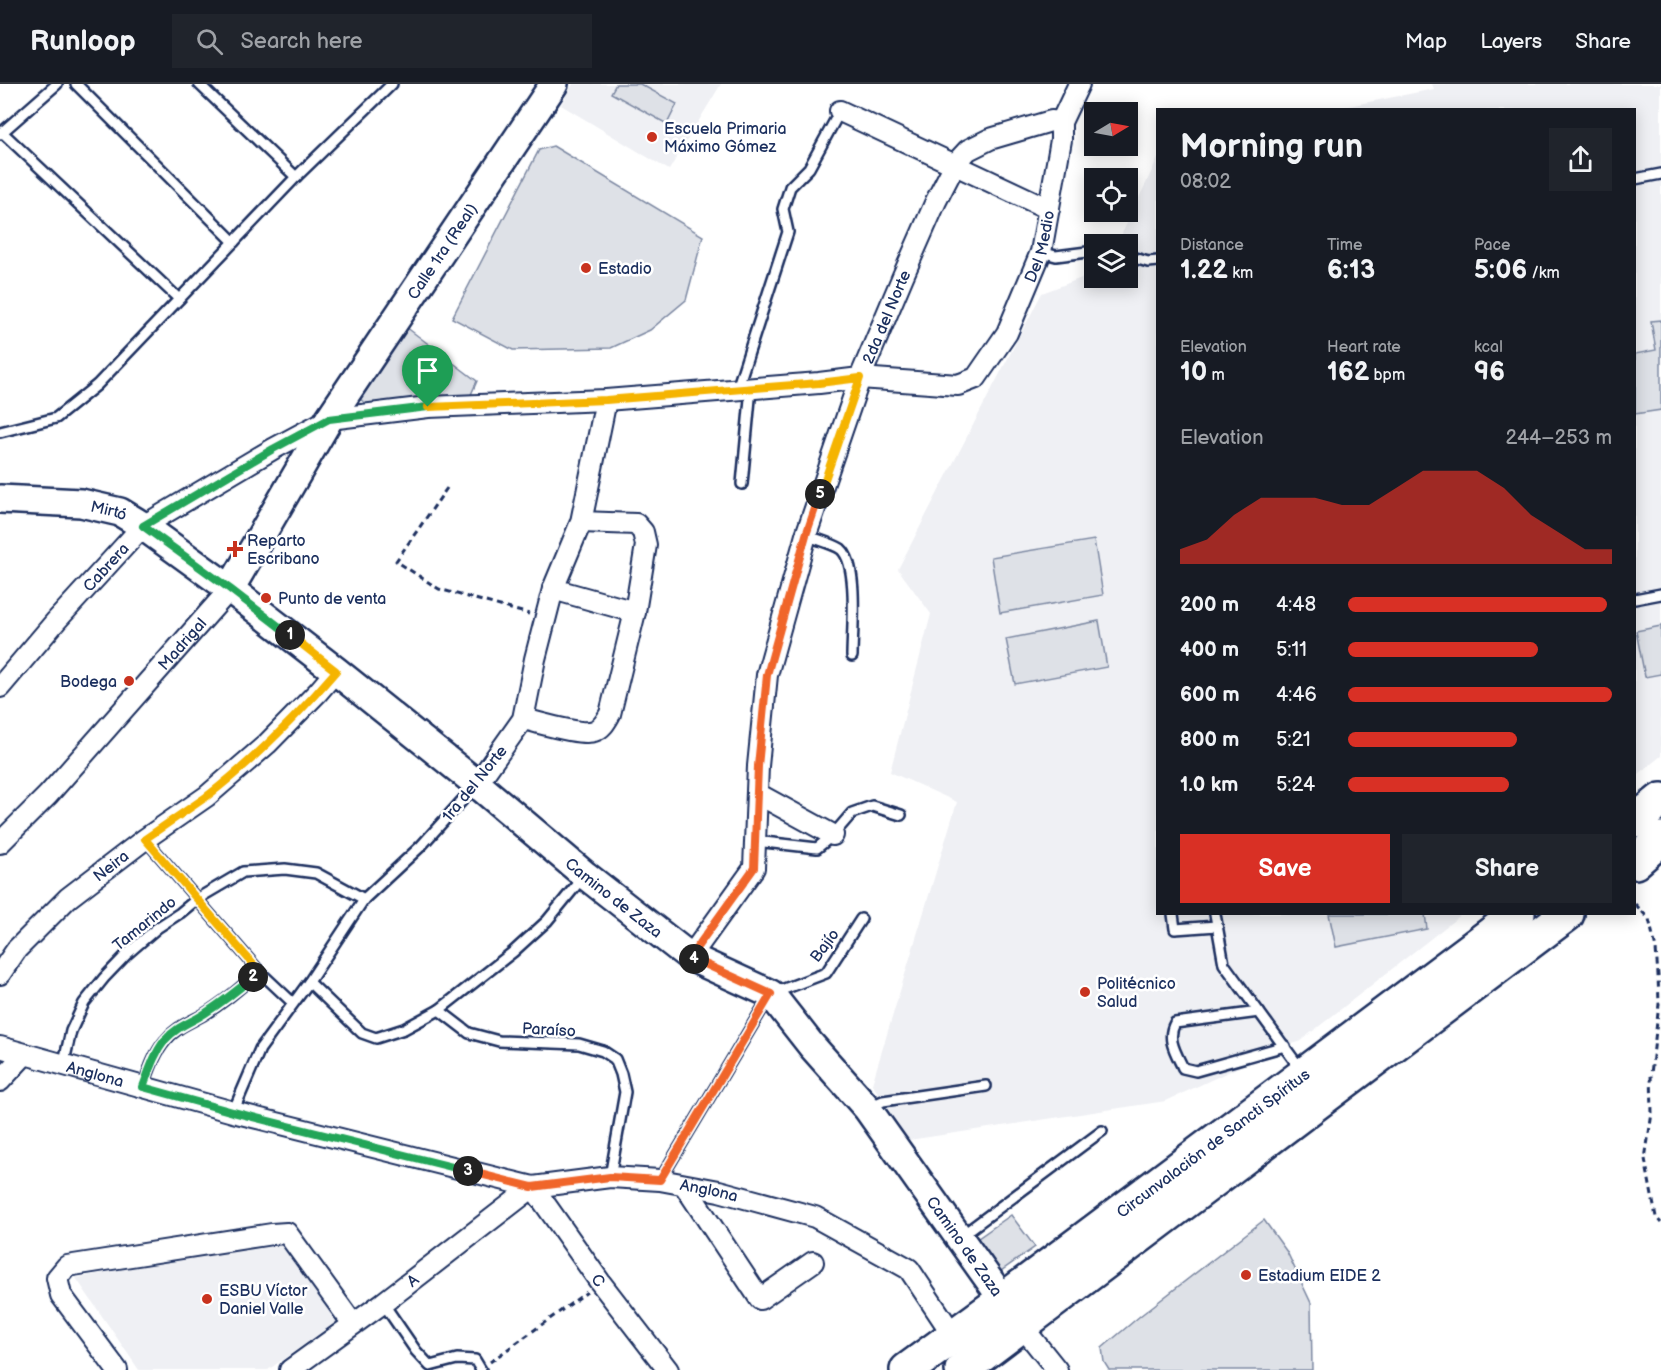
<!DOCTYPE html>
<html lang="en">
<head>
<meta charset="utf-8">
<style>
	body { margin:0; font-family:"Balsamiq Sans",sans-serif; background:#20242c; color:#f1f3f6; height:100vh; display:flex; flex-direction:column; font-size:22px; white-space:nowrap }
	* { box-sizing:border-box; margin:0 }
	p { font-size:20px; color:#9ea1a6 }
	.icon { flex:none; width:33px; height:33px; fill:none; stroke:currentColor; stroke-width:2; stroke-linecap:round; stroke-linejoin:round }
	.map { position:relative; flex:1; overflow:hidden }
	.sheet { position:absolute; left:1156px; top:24px; width:480px; height:807px; display:flex; flex-direction:column; background:#171b24; border-radius:0px; box-shadow:0 3px 15px #0003 }
	.sheet>* { flex:none }
	.needle { width:39px; rotate:80deg }
	.fabs { position:absolute; left:1084px; top:18px; display:grid; gap:12px }
	.fabs a { display:grid; place-items:center; width:54px; height:54px; border-radius:0px; background:#171b24; box-shadow:0 3px 15px #0003; font-size:30px }
	.pin { position:absolute; display:grid; place-items:center; width:51px; height:51px; color:#fff; margin:-62px -26px; border-radius:50% 50% 50% 0; rotate:-45deg; box-shadow:0 0 6px #0007 }
	.pin .icon { rotate:45deg }
	.km { position:absolute; width:30px; height:30px; margin:-15px; border-radius:50%; background:#222; color:#fff; font-size:16px; line-height:30px; text-align:center }
	.round { display:grid; place-items:center; flex:none; width:63px; height:63px; border-radius:0px; background:#20242c }
	.overview { display:flex; align-items:center; justify-content:space-between; height:102px; padding:0 24px }
	h1 { font-size:33px; font-weight:800; line-height:45px }
	.figures { display:grid; grid-template-columns:repeat(3,1fr); gap:9px; height:102px; padding:6px 24px }
	.figures div { display:grid; align-content:center }
	.figures b { font-size:26px; font-weight:800 }
	.figures small { font-size:16px; font-weight:400 }
	.figures p { font-size:16px }
	.chart { height:168px; padding:12px 24px }
	.chart p { display:flex; justify-content:space-between }
	.chart svg { width:100%; height:108px; margin-top:6px; fill:#d93025; opacity:.7 }
	.action { display:flex; gap:12px; margin-top:auto; padding:12px 24px }
	.action a { flex:1; height:69px; border-radius:0px; background:#d93025; color:#fff; font-size:24px; font-weight:800; line-height:69px; text-align:center }
	.action a+a { background:#20242c; color:#f1f3f6 }
	ul { padding:0 24px; list-style:none; font-size:20px }
	li { display:grid; grid-template-columns:96px 72px 1fr; align-items:center; height:45px }
	li i { height:15px; border-radius:8px; background:#d93025 }
	header { display:flex; align-items:center; gap:36px; box-sizing:border-box; height:84px; padding:0 30px; background:#171b24; border-bottom:2px solid #363941 }
	header strong { font-size:28px }
	nav { display:flex; gap:33px; margin-inline-start:auto; font-size:21px }
	.search { width:420px; height:54px; background:#20242c; display:flex; align-items:center; gap:15px; box-sizing:border-box; padding:0 21px; border-radius:0px; color:#9ea1a6; font-size:22px }
	.map>svg:first-child { display:block }
</style>
</head>
<body>
<header>
<strong>Runloop</strong>
<div class="search"><svg class="icon" aria-label="search" viewBox="0 0 24 24"><circle cx="10" cy="10" r="6"/><path d="M15 15l6 6"/></svg>Search here</div>
<nav><a>Map</a><a>Layers</a><a>Share</a></nav>
</header>
<div class="map">
<svg width="1661" height="1286" viewBox="0 0 1661 1286">
	<rect width="100%" height="100%" fill="#fff"/>
	<filter id="ink" filterUnits="userSpaceOnUse"><feTurbulence type="fractalNoise" baseFrequency=".0167" numOctaves="2"/><feDisplacementMap in="SourceGraphic" scale="12" xChannelSelector="R" yChannelSelector="G"/><feConvolveMatrix kernelMatrix="1 2 1 2 8 2 1 2 1" color-interpolation-filters="sRGB"/></filter>
	<g filter="url(#ink)">
		<g fill="#eff0f4">
			<path d="M573,0H721L669,86L561,21Z"/>
			<path d="M1432,0H1661V672L1635,693V26H1329L1434,5Z"/>
			<path d="M1158,74V830H1462L1299,958L1284,962L1166,1017L909,1056L872,1000L957,718L890,688L931,530L898,485L1042,209L1095,189V194H1128V160H1117Z"/>
			<path d="M283,1156L338,1236L268,1286H139L76,1194Z"/>
		</g>
		<g fill="#dee1e7" stroke="#7c88a2" stroke-width="1.5">
			<path d="M616,0H640L677,20L667,40L611,9Z"/>
			<path d="M553,62L703,152L686,216L650,246L611,264L513,266L452,234L539,66Z"/>
			<path d="M1661,236V326L1635,330V270L1656,266L1651,237Z"/>
			<path d="M406,243L477,297L469,315L367,320L354,311Z"/>
			<path d="M1094,456L1103,511L1000,529L991,473Z"/>
			<path d="M1099,537L1107,583L1015,600L1006,555Z"/>
			<path d="M1661,542V590L1645,593L1636,547Z"/>
			<path d="M1329,830H1425L1427,845L1336,863Z"/>
			<path d="M1011,1131L1035,1163L998,1189L974,1157Z"/>
			<path d="M1264,1136L1287,1168L1311,1219L1312,1286H1109L1104,1278L1102,1264L1140,1232Z"/>
		</g>
		<g fill="none" stroke-linecap="round" stroke-linejoin="round">
			<defs>
				<g id="lane">
					<path d="M76,0L234,158"/>
					<path d="M199,0L296,93"/>
					<path d="M2,48L179,215"/>
					<path d="M0,50L57,0"/>
					<path d="M1635,95L1661,90"/>
					<path d="M1041,168L1056,172L1095,167"/>
					<path d="M1128,172L1148,178L1158,177"/>
					<path d="M737,305L788,148L783,125L790,103L809,84L840,27"/>
					<path d="M0,348L56,334L97,301L296,93L392,0"/>
					<path d="M742,400L751,304"/>
					<path d="M806,451C815,455 834,460 841,465C859,481 852,547 852,572"/>
					<path d="M1635,515L1661,510"/>
					<path d="M145,755L259,887L293,919"/>
					<path d="M755,757L817,764L833,751L852,729L872,722L901,731"/>
					<path d="M1173,830L1175,845L1217,842"/>
					<path d="M1215,830L1224,880L1302,987"/>
					<path d="M309,898L362,949L376,954L404,945L439,926L513,868L547,837L583,793"/>
					<path d="M439,926L469,949L499,957L579,960L603,967L615,975L621,990L625,1008L610,1093"/>
					<path d="M1259,928L1175,939C1166,955 1176,969 1183,984L1196,987L1285,962"/>
					<path d="M63,982L71,947L84,919L104,894L127,870L157,844L180,829L197,815L243,788L285,785L316,789L364,815"/>
					<path d="M143,1003C149,987 154,970 165,957C176,943 189,939 203,931C223,919 242,903 259,887"/>
					<path d="M869,1023L883,1017L986,1002"/>
					<path d="M233,1028L260,965L309,898L364,815L421,762L476,701"/>
					<path d="M660,1096L771,910L826,889L861,835"/>
					<path d="M961,1152L1102,1047"/>
					<path d="M383,1219L416,1267L430,1282L457,1275L475,1276L481,1286"/>
				</g>
				<g id="street">
					<path d="M840,27L1049,125"/>
					<path d="M553,505L635,528"/>
					<path id="s1" d="M0,603L56,537L143,442L273,365L329,335L428,323L606,316L819,299L860,294L958,301L976,294L1007,249L1041,168L1061,56V38L1079,0"/>
					<path d="M523,635C538,638 581,652 594,647C602,645 606,637 610,630L635,528L646,461L643,448L636,440L581,438"/>
					<path d="M477,700L523,635L535,575L553,505L581,438L606,316"/>
					<path d="M758,710L833,751"/>
					<path id="s2" d="M0,759L48,711L230,505"/>
					<path id="s3" d="M690,873L754,784L758,682L767,591L806,451L860,294L903,192L936,117L955,80L968,66L990,55L1051,37L1061,38"/>
					<path id="s4" d="M0,890L17,865L68,814L145,755L207,712L267,660L318,608L336,587"/>
					<path id="s5" d="M0,963L233,1028L533,1103L610,1093L660,1096L719,1107L815,1133L909,1185L953,1251"/>
					<path d="M0,997L24,971"/>
					<path d="M685,1102L760,1215L813,1178"/>
					<path d="M1021,1241L1057,1286"/>
					<path d="M117,1286L61,1211L57,1194L67,1182L272,1150L287,1149L353,1240"/>
					<path id="s6" d="M290,1286L383,1219L533,1103L600,1198L668,1286"/>
				</g>
				<g id="secondary">
					<path id="s7" d="M0,415L81,419L120,428L143,442L230,505L336,587L477,700L585,791L690,873L771,910L811,961L867,1024L1014,1231"/>
					<path id="s8" d="M230,505L329,335L554,0"/>
				</g>
				<g id="highway">
					<path d="M1635,737L1661,716"/>
					<path d="M1635,778L1661,755"/>
					<path id="s9" d="M907,1286L1003,1216L1518,830"/>
					<path d="M962,1286L1567,830"/>
				</g>
			</defs>
			<use href="#lane" stroke="#1b2f5e" stroke-width="14"/>
			<use href="#street" stroke="#1b2f5e" stroke-width="24"/>
			<use href="#secondary" stroke="#1b2f5e" stroke-width="32"/>
			<use href="#highway" stroke="#1b2f5e" stroke-width="38"/>
			<g stroke="#1b2f5e" stroke-width="3" stroke-dasharray="6 4.5" stroke-linecap="butt">
				<path d="M447,404L396,477L439,505L529,530"/>
				<path d="M1635,820L1649,835L1656,865L1658,891L1659,920L1651,990L1652,1029L1645,1075L1656,1133L1661,1139"/>
				<path d="M490,1278L587,1208"/>
			</g>
			<use href="#lane" stroke="#fff" stroke-width="9"/>
			<use href="#street" stroke="#fff" stroke-width="20"/>
			<use href="#secondary" stroke="#fff" stroke-width="27"/>
			<use href="#highway" stroke="#fff" stroke-width="33"/>
		</g>
	</g>
	<g fill="none" stroke-linecap="round" stroke-linejoin="round" filter="url(#ink)">
		<defs>
			<path id="split-1" d="M290,551L230,505L143,442L273,365L329,335L428,323"/>
			<path id="split-2" d="M253,893L259,887L145,755C165,741 186,727 206,713C252,678 298,631 336,587L290,551"/>
			<path id="split-3" d="M253,893C238,906 221,919 204,930C190,939 176,943 165,956C154,970 149,987 143,1003L233,1028L468,1087"/>
			<path id="split-4" d="M468,1087L532,1103L610,1093L660,1096L771,910L694,875"/>
			<path id="split-5" d="M694,875L690,873L754,784L758,682L767,591L806,451L820,410"/>
			<path id="split-6" d="M428,323L606,316L819,299L860,294L820,410"/>
		</defs>
		<use href="#split-1" stroke="#fff" stroke-width="12"/>
		<use href="#split-2" stroke="#fff" stroke-width="12"/>
		<use href="#split-3" stroke="#fff" stroke-width="12"/>
		<use href="#split-4" stroke="#fff" stroke-width="12"/>
		<use href="#split-5" stroke="#fff" stroke-width="12"/>
		<use href="#split-6" stroke="#fff" stroke-width="12"/>
		<use href="#split-1" stroke="#22a559" stroke-width="8"/>
		<use href="#split-2" stroke="#f5b400" stroke-width="8"/>
		<use href="#split-3" stroke="#22a559" stroke-width="8"/>
		<use href="#split-4" stroke="#f0652b" stroke-width="8"/>
		<use href="#split-5" stroke="#f0652b" stroke-width="8"/>
		<use href="#split-6" stroke="#f5b400" stroke-width="8"/>
	</g>
	<g fill="#c8321e" stroke="#fff" stroke-width="2">
		<circle cx="652" cy="53" r="6"/>
		<circle cx="586" cy="184" r="6"/>
		<path d="M232 456h6v6h6v6h-6v6h-6v-6h-6v-6h6z"/>
		<circle cx="266" cy="514" r="6"/>
		<circle cx="129" cy="597" r="6"/>
		<circle cx="1085" cy="908" r="6"/>
		<circle cx="1246" cy="1191" r="6"/>
		<circle cx="207" cy="1215" r="6"/>
	</g>
	<g text-anchor="middle" stroke-width="5" stroke-linejoin="round" paint-order="stroke">
		<g font-size="16" fill="#1b2f5e" stroke="#fff" text-anchor="start">
			<text x="664" y="50">Escuela Primaria<tspan x="664" dy="18">Máximo Gómez</tspan></text>
			<text x="598" y="190">Estadio</text>
			<text x="247" y="462">Reparto<tspan x="247" dy="18">Escribano</tspan></text>
			<text x="278" y="520">Punto de venta</text>
			<text x="117" y="603" text-anchor="end">Bodega</text>
			<text x="1097" y="905">Politécnico<tspan x="1097" dy="18">Salud</tspan></text>
			<text x="1258" y="1197">Estadium EIDE 2</text>
			<text x="219" y="1212">ESBU Víctor<tspan x="219" dy="18">Daniel Valle</tspan></text>
		</g>
		<g font-size="16" fill="#1b2f5e" stroke="#fff">
			<text dy="6" stroke="none"><textPath href="#s1" startOffset="1228">Del Medio</textPath></text>
			<text dy="6" stroke="none"><textPath href="#s8" startOffset="399">Calle 1ra (Real)</textPath></text>
			<text dy="6" stroke="none"><textPath href="#s3" startOffset="681">2da del Norte</textPath></text>
			<text dy="6" stroke="none"><textPath href="#s7" startOffset="110">Mirtó</textPath></text>
			<text dy="6" stroke="none"><textPath href="#s1" startOffset="160">Cabrera</textPath></text>
			<text dy="6" stroke="none"><textPath href="#s2" startOffset="270">Madrigal</textPath></text>
			<text transform="translate(474 699) rotate(-51)" y="6">1ra del Norte</text>
			<text dy="6" stroke="none"><textPath href="#s4" startOffset="156">Neira</textPath></text>
			<text dy="6" stroke="none"><textPath href="#s7" startOffset="748">Camino de Zaza</textPath></text>
			<text transform="translate(144 839) rotate(-39)" y="6">Tamarindo</text>
			<text transform="translate(824 861) rotate(-53)" y="6">Bajío</text>
			<text transform="translate(549 945) rotate(3)" y="6">Paraíso</text>
			<text dy="6" stroke="none"><textPath href="#s5" startOffset="99">Anglona</textPath></text>
			<text dy="6" stroke="none"><textPath href="#s9" startOffset="381">Circunvalación de Sancti Spíritus</textPath></text>
			<text dy="6" stroke="none"><textPath href="#s5" startOffset="729">Anglona</textPath></text>
			<text dy="6" stroke="none"><textPath href="#s7" startOffset="1252">Camino de Zaza</textPath></text>
			<text dy="6" stroke="none"><textPath href="#s6" startOffset="152">A</textPath></text>
			<text dy="6" stroke="none"><textPath href="#s6" startOffset="418">C</textPath></text>
		</g>
	</g>
</svg>
<div class="fabs">
<a><svg class="needle" viewBox="-14 -14 28 28"><path d="M0-13l5 13h-10z" fill="#e53935"/><path d="M0 13l5-13h-10z" fill="#9ea1a6"/></svg></a>
<a><svg class="icon" aria-label="locate" viewBox="0 0 24 24"><circle cx="12" cy="12" r="6"/><path d="M12 2v4M12 18v4M2 12h4M18 12h4"/></svg></a>
<a><svg class="icon" aria-label="layers" viewBox="0 0 24 24"><path d="M12 4l9 5-9 5-9-5zM3 14l9 5 9-5"/></svg></a>
</div>
<div class="pin" style="left:428px;top:323px;background:#1e9e55"><svg class="icon" aria-label="arrive" viewBox="0 0 24 24"><path d="M6 21V4h12l-3 4 3 4H6"/></svg></div>
<b class="km" style="left:290px;top:551px">1</b>
<b class="km" style="left:253px;top:893px">2</b>
<b class="km" style="left:468px;top:1087px">3</b>
<b class="km" style="left:694px;top:875px">4</b>
<b class="km" style="left:820px;top:410px">5</b>
<section class="sheet">
<div class="overview"><div><h1>Morning run</h1><p>08:02</p></div><a class="round"><svg class="icon" aria-label="share" viewBox="0 0 24 24"><path d="M12 15V3M7 8l5-5 5 5M5 13v7h14v-7"/></svg></a></div>
<div class="figures">
<div><p>Distance</p><b>1.22<small> km</small></b></div>
<div><p>Time</p><b>6:13</b></div>
<div><p>Pace</p><b>5:06<small> /km</small></b></div>
</div>
<div class="figures">
<div><p>Elevation</p><b>10<small> m</small></b></div>
<div><p>Heart rate</p><b>162<small> bpm</small></b></div>
<div><p>kcal</p><b>96</b></div>
</div>
<div class="chart"><p><span>Elevation</span>244–253 m</p>
<svg viewBox="0 0 160 44" preserveAspectRatio="none"><path d="M0 44V38L10 34L20 24L30 17L40 17L50 17L60 20L70 20L80 13L90 6L100 6L110 6L120 13L130 24L140 31L150 38L160 38V44z"/></svg>
</div>
<ul>
<li><b>200 m</b>4:48<i style="width:98%"></i></li>
<li><b>400 m</b>5:11<i style="width:72%"></i></li>
<li><b>600 m</b>4:46<i style="width:100%"></i></li>
<li><b>800 m</b>5:21<i style="width:64%"></i></li>
<li><b>1.0 km</b>5:24<i style="width:61%"></i></li>
</ul>
<div class="action"><a>Save</a><a>Share</a></div>
</section>
</div>
</body>
</html>
